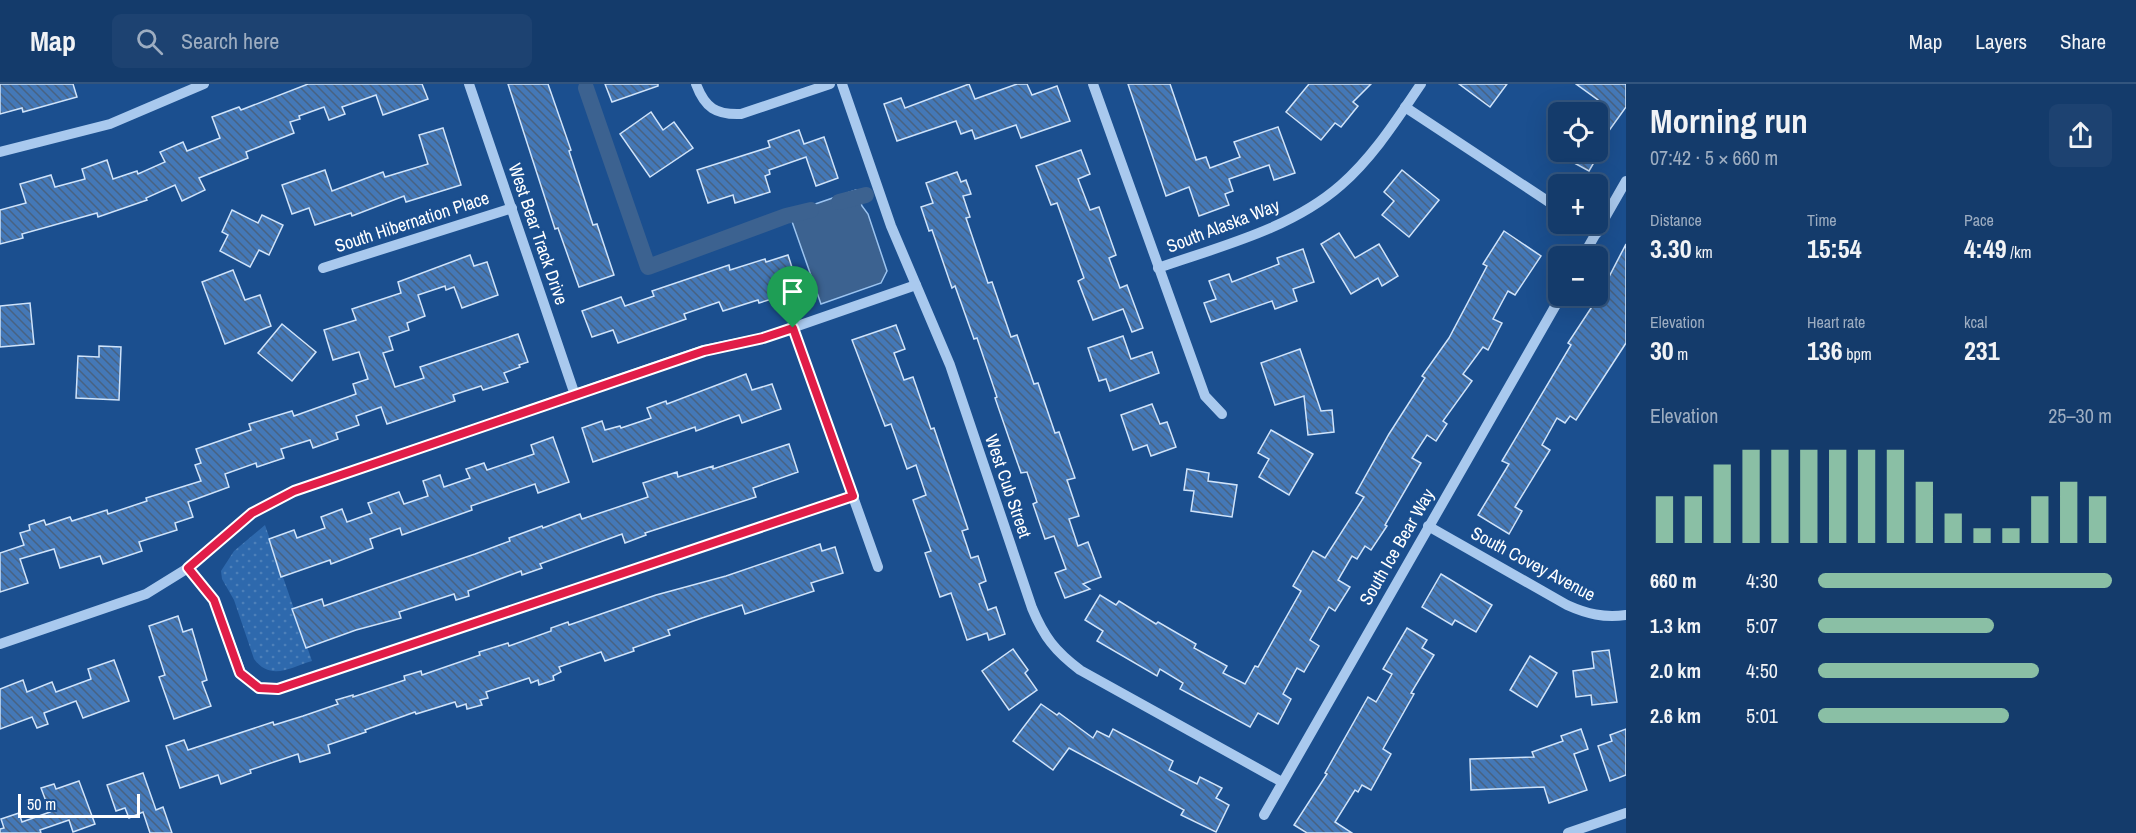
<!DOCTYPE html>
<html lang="en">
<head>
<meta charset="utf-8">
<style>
	body { margin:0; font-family:"Archivo Narrow",sans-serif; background:#1d4271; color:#f1f3f6; height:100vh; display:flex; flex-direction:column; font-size:22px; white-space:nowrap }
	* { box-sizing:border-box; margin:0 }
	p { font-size:20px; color:#9dadc1 }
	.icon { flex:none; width:33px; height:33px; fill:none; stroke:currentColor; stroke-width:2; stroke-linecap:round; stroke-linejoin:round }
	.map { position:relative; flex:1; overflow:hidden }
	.drawer { display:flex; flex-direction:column; background:#143b6b; width:510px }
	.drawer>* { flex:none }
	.buttons { position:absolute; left:1548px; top:18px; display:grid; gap:12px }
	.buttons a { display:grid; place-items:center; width:60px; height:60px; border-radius:9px; background:#143b6b; box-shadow:0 6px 24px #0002,0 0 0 2px #33557e; font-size:30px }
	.scale { position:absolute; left:18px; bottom:15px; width:122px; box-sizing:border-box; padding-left:6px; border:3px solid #fff; border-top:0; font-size:16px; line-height:21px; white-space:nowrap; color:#fff; -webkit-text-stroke:4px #1b4f8f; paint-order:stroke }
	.pin { position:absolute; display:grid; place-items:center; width:51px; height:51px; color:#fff; margin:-62px -26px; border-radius:50% 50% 50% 0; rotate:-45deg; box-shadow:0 0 6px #0007 }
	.pin .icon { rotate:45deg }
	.round { display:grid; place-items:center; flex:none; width:63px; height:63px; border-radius:9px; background:#1d4271 }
	.headline { display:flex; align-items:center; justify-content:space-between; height:102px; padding:0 24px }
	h1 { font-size:33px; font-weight:800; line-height:45px }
	.figures { display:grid; grid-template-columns:repeat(3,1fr); gap:9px; height:102px; padding:6px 24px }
	.figures div { display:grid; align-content:center }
	.figures b { font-size:26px; font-weight:800 }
	.figures small { font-size:16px; font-weight:400 }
	.figures p { font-size:16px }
	.chart { height:168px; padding:12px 24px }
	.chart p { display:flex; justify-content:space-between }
	.chart svg { width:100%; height:108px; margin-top:6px; stroke:#8abfa5; stroke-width:6 }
	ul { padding:0 24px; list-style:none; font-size:20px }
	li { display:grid; grid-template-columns:96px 72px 1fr; align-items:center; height:45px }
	li i { height:15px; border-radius:8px; background:#8abfa5 }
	header { display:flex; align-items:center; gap:36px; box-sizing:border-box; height:84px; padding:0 30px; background:#143b6b; border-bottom:2px solid #33557e }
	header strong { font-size:28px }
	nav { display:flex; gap:33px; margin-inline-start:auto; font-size:21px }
	.search { width:420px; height:54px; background:#1d4271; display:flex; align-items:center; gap:15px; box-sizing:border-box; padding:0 21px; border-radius:9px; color:#9dadc1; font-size:22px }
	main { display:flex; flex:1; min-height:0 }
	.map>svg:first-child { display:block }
</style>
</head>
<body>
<header>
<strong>Map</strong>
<div class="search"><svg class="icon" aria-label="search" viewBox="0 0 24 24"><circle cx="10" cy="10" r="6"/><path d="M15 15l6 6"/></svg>Search here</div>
<nav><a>Map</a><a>Layers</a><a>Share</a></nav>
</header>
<main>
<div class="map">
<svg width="1626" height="749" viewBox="0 0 1626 749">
	<defs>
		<pattern id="park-dots" width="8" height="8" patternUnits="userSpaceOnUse" patternTransform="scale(1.5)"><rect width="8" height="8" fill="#2e69ad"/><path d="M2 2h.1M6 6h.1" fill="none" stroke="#4d80b9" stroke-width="1.8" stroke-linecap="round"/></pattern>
		<pattern id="building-back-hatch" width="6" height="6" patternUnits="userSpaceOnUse" patternTransform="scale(1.5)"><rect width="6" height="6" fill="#4478b7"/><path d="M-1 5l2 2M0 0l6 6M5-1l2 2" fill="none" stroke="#486282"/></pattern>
	</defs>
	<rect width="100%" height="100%" fill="#1b4f8f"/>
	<path fill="url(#park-dots)" d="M265,441L312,577C289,584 271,597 254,575L234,516L222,495L221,487L234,467Z"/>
	<path fill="#3c6290" stroke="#9cc4f0" stroke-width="1.5" d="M856,106L862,122L868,130L887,187L881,199L821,220L789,129Z"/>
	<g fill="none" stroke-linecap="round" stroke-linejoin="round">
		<g stroke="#3c6290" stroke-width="16">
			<path d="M586,4L648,183L786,132L811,126"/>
			<path d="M839,118L866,111"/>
		</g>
	</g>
	<g fill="url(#building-back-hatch)" stroke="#cfe3fa" stroke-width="1.5">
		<path d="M0,0H73L77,13L23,28L22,24L0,30Z"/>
		<path d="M308,0H422L428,15L383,31L376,11L342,23L345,30L329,36L324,23L299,32L300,35L290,38L294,49L246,68L248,74L199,94L205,106L182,117L175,101L146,114L147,116L98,133L97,129L22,150L23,154L0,160V126L26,119L20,100L51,91L55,103L85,95L82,85L107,76L113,95L137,87L138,90L165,78L160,68L183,58L187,67L220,54L212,33L239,23L241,26Z"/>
		<path d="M508,0H548L571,66L569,67L593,141L597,140L614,191L579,203L558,144L555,145Z"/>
		<path d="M605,0H658V2L612,18Z"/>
		<path d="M969,0L975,15L1017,0H1027L1032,11L1057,2L1070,37L1021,54L1016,41L975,55L972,46L961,50L956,37L897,57L884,20L901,14L905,24Z"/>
		<path d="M1128,0H1170L1196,76L1206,73L1210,84L1240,73L1234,58L1278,43L1295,89L1274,96L1269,81L1229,95L1233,107L1225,110L1229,121L1199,132L1189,103L1166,112Z"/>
		<path d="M1309,0H1371L1353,18L1358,22L1341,43L1335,39L1321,56L1286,28Z"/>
		<path d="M1459,0H1507L1490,23Z"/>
		<path d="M1576,0H1626V23L1598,62V16Z"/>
		<path d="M651,28L663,46L674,38L693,64L650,93L620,50Z"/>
		<path d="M443,44L461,101L406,118L404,112L352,132L351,129L315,141L309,124L292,130L282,101L325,86L332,107L383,88L385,93L428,80L419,51Z"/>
		<path d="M799,46L804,60L824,53L838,94L816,102L806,73L769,86L770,90L765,92L770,108L735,119L733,111L708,119L697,86L770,63L768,57Z"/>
		<path d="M1081,66L1090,90L1078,95L1090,126L1099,123L1116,171L1109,174L1120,204L1127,201L1143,244L1132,248L1123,225L1093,236L1078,197L1084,194L1057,119L1051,121L1036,82Z"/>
		<path d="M1554,68H1600L1589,87Z"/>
		<path d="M1402,86L1439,116L1409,153L1382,131L1394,117L1384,108Z"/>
		<path d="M957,88L961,98L966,96L971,110L963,112L970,133L966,134L988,199L992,198L1011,253L1017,251L1034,300L1038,299L1055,349L1059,348L1075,394L1067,396L1079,432L1069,435L1078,462L1088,458L1101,493L1083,500L1090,505L1065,514L1055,489L1066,485L1054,452L1045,455L1033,420L1037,418L1027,388L1021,389L995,314L997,313L977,254L974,255L955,202L952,204L932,146L929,147L921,123L933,119L926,99Z"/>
		<path d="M232,126L258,139L262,131L283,141L269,171L259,166L250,183L220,167L228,151L222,148Z"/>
		<path d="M1504,147L1541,172L1515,211L1508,207L1493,235L1502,239L1488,266L1483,263L1463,290L1472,297L1443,337L1447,340L1436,357L1427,351L1412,374L1421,379L1385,441L1387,442L1371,466L1365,462L1357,475L1352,472L1338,496L1350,503L1335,527L1329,523L1310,556L1319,562L1304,588L1297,584L1283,610L1291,615L1278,640L1258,629L1250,643L1180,605L1183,599L1160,585L1157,592L1097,557L1103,547L1085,536L1100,511L1116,521L1119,517L1156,540L1158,538L1196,560L1194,564L1227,582L1223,589L1245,600L1255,582L1258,583L1301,507L1293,502L1313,467L1325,474L1364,413L1356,409L1389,350L1425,294L1422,292L1449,254L1487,182L1483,180Z"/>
		<path d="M1339,149L1355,174L1379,160L1398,192L1382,202L1378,194L1351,210L1321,160Z"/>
		<path d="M1626,160V259L1576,336L1570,332L1565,339L1557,334L1542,361L1550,366L1515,423L1522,427L1509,450L1478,431L1509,380L1502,377L1571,261L1568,259L1599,212Z"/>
		<path d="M1303,165L1314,198L1293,205L1297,217L1275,225L1272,217L1211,238L1204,219L1216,215L1209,197L1229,190L1232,198L1279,180L1277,174Z"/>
		<path d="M470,171L474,182L487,178L498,211L462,224L454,203L446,206L445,202L418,211L425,232L407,239L409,246L389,253L393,266L383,269L395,303L424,294L420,283L518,250L528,278L519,281L520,283L504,289L508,298L483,306L481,302L453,311L455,317L387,340L381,323L356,332L359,341L336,349L338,355L313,364L310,356L281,365L284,374L257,383L256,379L225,390L229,403L188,418L193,433L175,439L177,446L139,458L142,467L103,480L100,472L60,484L54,465L20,475L28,499L0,508V469L24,461L20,449L30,446L29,441L44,436L46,441L70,433L72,437L107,426L108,430L147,417L146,414L201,397L195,381L201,379L196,365L251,346L249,340L292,327L294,332L356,310L353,300L368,295L359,268L333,276L324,246L356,236L352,225L401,209L398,198Z"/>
		<path d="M788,171L797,199L773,207L775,214L759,219L758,216L723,227L719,218L684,230L686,235L618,259L613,246L592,253L582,227L621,213L625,222L654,212L652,207L729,181L730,186L765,175L766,178Z"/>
		<path d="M233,186L245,216L260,211L271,242L225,260L202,198Z"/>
		<path d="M30,219L34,260L0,263V222Z"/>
		<path d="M282,240L316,268L292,297L258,269Z"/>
		<path d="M896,241L905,265L894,269L904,296L913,293L931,345L934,344L968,445L962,447L971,474L978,472L986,497L979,500L988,526L996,523L1005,550L989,556L987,549L967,556L951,509L940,513L925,469L931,467L913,416L926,411L916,381L907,385L891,340L885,342L852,256Z"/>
		<path d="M1123,252L1131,275L1152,268L1159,289L1110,307L1106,295L1099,297L1088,264Z"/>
		<path d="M99,262L121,263L119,316L76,314L78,272L99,273Z"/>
		<path d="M1300,265L1321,327L1332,326L1334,348L1308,351L1304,312L1275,321L1261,279Z"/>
		<path d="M746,290L752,306L772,300L781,325L742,339L739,331L696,347L695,343L593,378L582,344L602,337L605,346L620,342L621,344L651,334L647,324L666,317L667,320Z"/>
		<path d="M1152,320L1160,340L1167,338L1176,363L1151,372L1147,361L1133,366L1121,331Z"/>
		<path d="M1271,346L1313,370L1289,411L1259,393L1269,375L1258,369Z"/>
		<path d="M553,353L569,398L538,409L535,400L471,422L472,426L402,451L400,444L370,455L373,464L331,480L330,476L281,493L269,455L294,446L297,454L325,444L321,433L342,425L347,438L372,429L368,419L399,408L404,420L428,412L423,397L440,391L444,403L470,394L466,385L484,379L487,386L534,370L531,361Z"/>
		<path d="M789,360L798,388L753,404L756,413L645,449L646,451L625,459L622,450L540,480L542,484L522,491L521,487L468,507L469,512L456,516L454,510L399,528L401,534L356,546L306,564L292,525L322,515L324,522L475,470L510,457L509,454L542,442L543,444L580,430L582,435L648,413L643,399L677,388L678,393L713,382V385Z"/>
		<path d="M1187,385L1209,389L1208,397L1237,401L1232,433L1191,427L1194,407L1184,406Z"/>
		<path d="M820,460L822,467L835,463L843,489L811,499L814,507L745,530L742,521L702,534L668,546L670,551L633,564L634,567L605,577L601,568L559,583L561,588L553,592L554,596L539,601L538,596L531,599L529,594L486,608L488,614L480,616L482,621L467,625L466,620L457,623L455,618L416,630L415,628L365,646L366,648L328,661L330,669L300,678L298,670L250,686L251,689L221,700L218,691L180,704L166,662L184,656L188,666L273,638L274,641L303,632L338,620L336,616L353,611V613L405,596L404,592L421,587L422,591L480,571L479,568L508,559L509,562L551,547V544L568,538L569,541L656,511L726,492Z"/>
		<path d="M1441,490L1492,521L1476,548L1455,536L1452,541L1422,523Z"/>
		<path d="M178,532L183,548L192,545L207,596L202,598L211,622L174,635L159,593L165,591L149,542Z"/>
		<path d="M1407,544L1427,556L1422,564L1434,571L1411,609L1414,610L1383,665L1391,670L1371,706L1362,701L1358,708L1355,706L1335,738L1352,749H1307L1294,741L1327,690L1325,689L1368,613L1376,618L1392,590L1383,585Z"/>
		<path d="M1013,565L1028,586L1025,589L1037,606L1009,626L982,587Z"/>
		<path d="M1609,566L1617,618L1592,621L1591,611L1576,613L1573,587L1594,584L1592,568Z"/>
		<path d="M1530,572L1557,589L1537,623L1510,606Z"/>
		<path d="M114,576L129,617L83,634L76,617L44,629L48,640L37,644L32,633L0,645V605L23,596L27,608L52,598L56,608L91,595L88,585Z"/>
		<path d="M1041,620L1057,631L1059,629L1093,654L1097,647L1109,653L1113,645L1173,677L1169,686L1197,700L1200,693L1222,704L1216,714L1229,721L1216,748L1181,731L1184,726L1069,664L1053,686L1013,657Z"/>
		<path d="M1581,645L1588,665L1574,670L1587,706L1549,719L1544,703L1471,706L1470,675L1534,673L1532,668L1563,657L1561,652Z"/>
		<path d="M1626,645V691L1610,697L1598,662L1612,657L1610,651Z"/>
		<path d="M143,689L156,726L163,723L172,749H150L143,728L129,734L125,724L116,727L107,701Z"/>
		<path d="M79,697L95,740L73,748L69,736L40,746L41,749H0V745L4,744L1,735L19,729L22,738L50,728L41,704L54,700L56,705Z"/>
	</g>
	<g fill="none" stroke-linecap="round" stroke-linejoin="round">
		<g stroke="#a9c9ee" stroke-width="10">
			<path d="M469,0L575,311"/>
			<path d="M696,0C705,24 716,31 741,30L830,0"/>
			<path d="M842,0L891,142L950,281L1032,524C1044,553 1055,567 1080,586L1282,698"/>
			<path d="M1093,0L1205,312L1222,330"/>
			<path d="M1405,23L1558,124"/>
			<path d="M0,68L110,40L204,0"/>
			<path d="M1582,140L1597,149"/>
			<path d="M1583,172L1626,97"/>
			<path d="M323,184L512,124"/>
			<path d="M1158,184C1221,162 1291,145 1341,101C1374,72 1397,35 1421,0"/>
			<path d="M793,244L878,483"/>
			<path d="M1428,442L1567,521C1587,530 1604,534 1626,531"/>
			<path d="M188,484L214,516L241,589L259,604L278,605L853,412"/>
			<path d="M0,560L146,510L188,484L252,429L294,407L704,266L763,254L916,201"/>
			<path d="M1264,731L1561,212"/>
			<path d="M1568,749L1626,729"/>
		</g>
	</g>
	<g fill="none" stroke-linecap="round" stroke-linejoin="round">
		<defs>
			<path id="route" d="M793,244L853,412L278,605L259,604L240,589L214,516L188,484L252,429L294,407L704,267L763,254Z"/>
		</defs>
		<use href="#route" stroke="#fff" stroke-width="12"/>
		<use href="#route" stroke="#e11d48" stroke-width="8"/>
	</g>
	<g text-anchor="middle" stroke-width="5" stroke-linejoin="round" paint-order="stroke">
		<g font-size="18" fill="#fff" stroke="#1b4f8f">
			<text transform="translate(412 138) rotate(-18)" y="6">South Hibernation Place</text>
			<text transform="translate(1223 142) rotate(-21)" y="6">South Alaska Way</text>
			<text transform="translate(538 150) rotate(71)" y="6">West Bear Track Drive</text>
			<text transform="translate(1008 402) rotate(71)" y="6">West Cub Street</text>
			<text transform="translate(1397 463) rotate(-60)" y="6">South Ice Bear Way</text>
			<text transform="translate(1533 480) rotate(28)" y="6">South Covey Avenue</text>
		</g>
	</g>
</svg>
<div class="buttons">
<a><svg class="icon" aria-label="locate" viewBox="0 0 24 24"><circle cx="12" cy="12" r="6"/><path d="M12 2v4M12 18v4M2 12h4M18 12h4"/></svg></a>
<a>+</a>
<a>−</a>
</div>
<div class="scale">50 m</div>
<div class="pin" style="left:793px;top:244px;background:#1e9e55"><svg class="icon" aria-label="arrive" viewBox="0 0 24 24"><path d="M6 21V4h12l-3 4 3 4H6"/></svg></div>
</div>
<section class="drawer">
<div class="headline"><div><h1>Morning run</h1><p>07:42 · 5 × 660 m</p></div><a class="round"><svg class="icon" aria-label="share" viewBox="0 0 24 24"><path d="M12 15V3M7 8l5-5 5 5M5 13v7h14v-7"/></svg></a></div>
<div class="figures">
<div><p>Distance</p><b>3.30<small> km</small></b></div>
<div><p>Time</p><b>15:54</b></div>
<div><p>Pace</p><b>4:49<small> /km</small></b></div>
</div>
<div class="figures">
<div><p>Elevation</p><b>30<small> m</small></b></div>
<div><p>Heart rate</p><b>136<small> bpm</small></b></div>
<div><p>kcal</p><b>231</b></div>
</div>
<div class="chart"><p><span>Elevation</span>25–30 m</p>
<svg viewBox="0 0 160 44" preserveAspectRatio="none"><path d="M5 44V25M15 44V25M25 44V12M35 44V6M45 44V6M55 44V6M65 44V6M75 44V6M85 44V6M95 44V19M105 44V32M115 44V38M125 44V38M135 44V25M145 44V19M155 44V25"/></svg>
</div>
<ul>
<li><b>660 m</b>4:30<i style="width:100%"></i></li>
<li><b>1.3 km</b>5:07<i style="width:60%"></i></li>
<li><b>2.0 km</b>4:50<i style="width:75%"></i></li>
<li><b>2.6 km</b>5:01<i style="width:65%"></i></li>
</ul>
</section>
</main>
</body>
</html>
